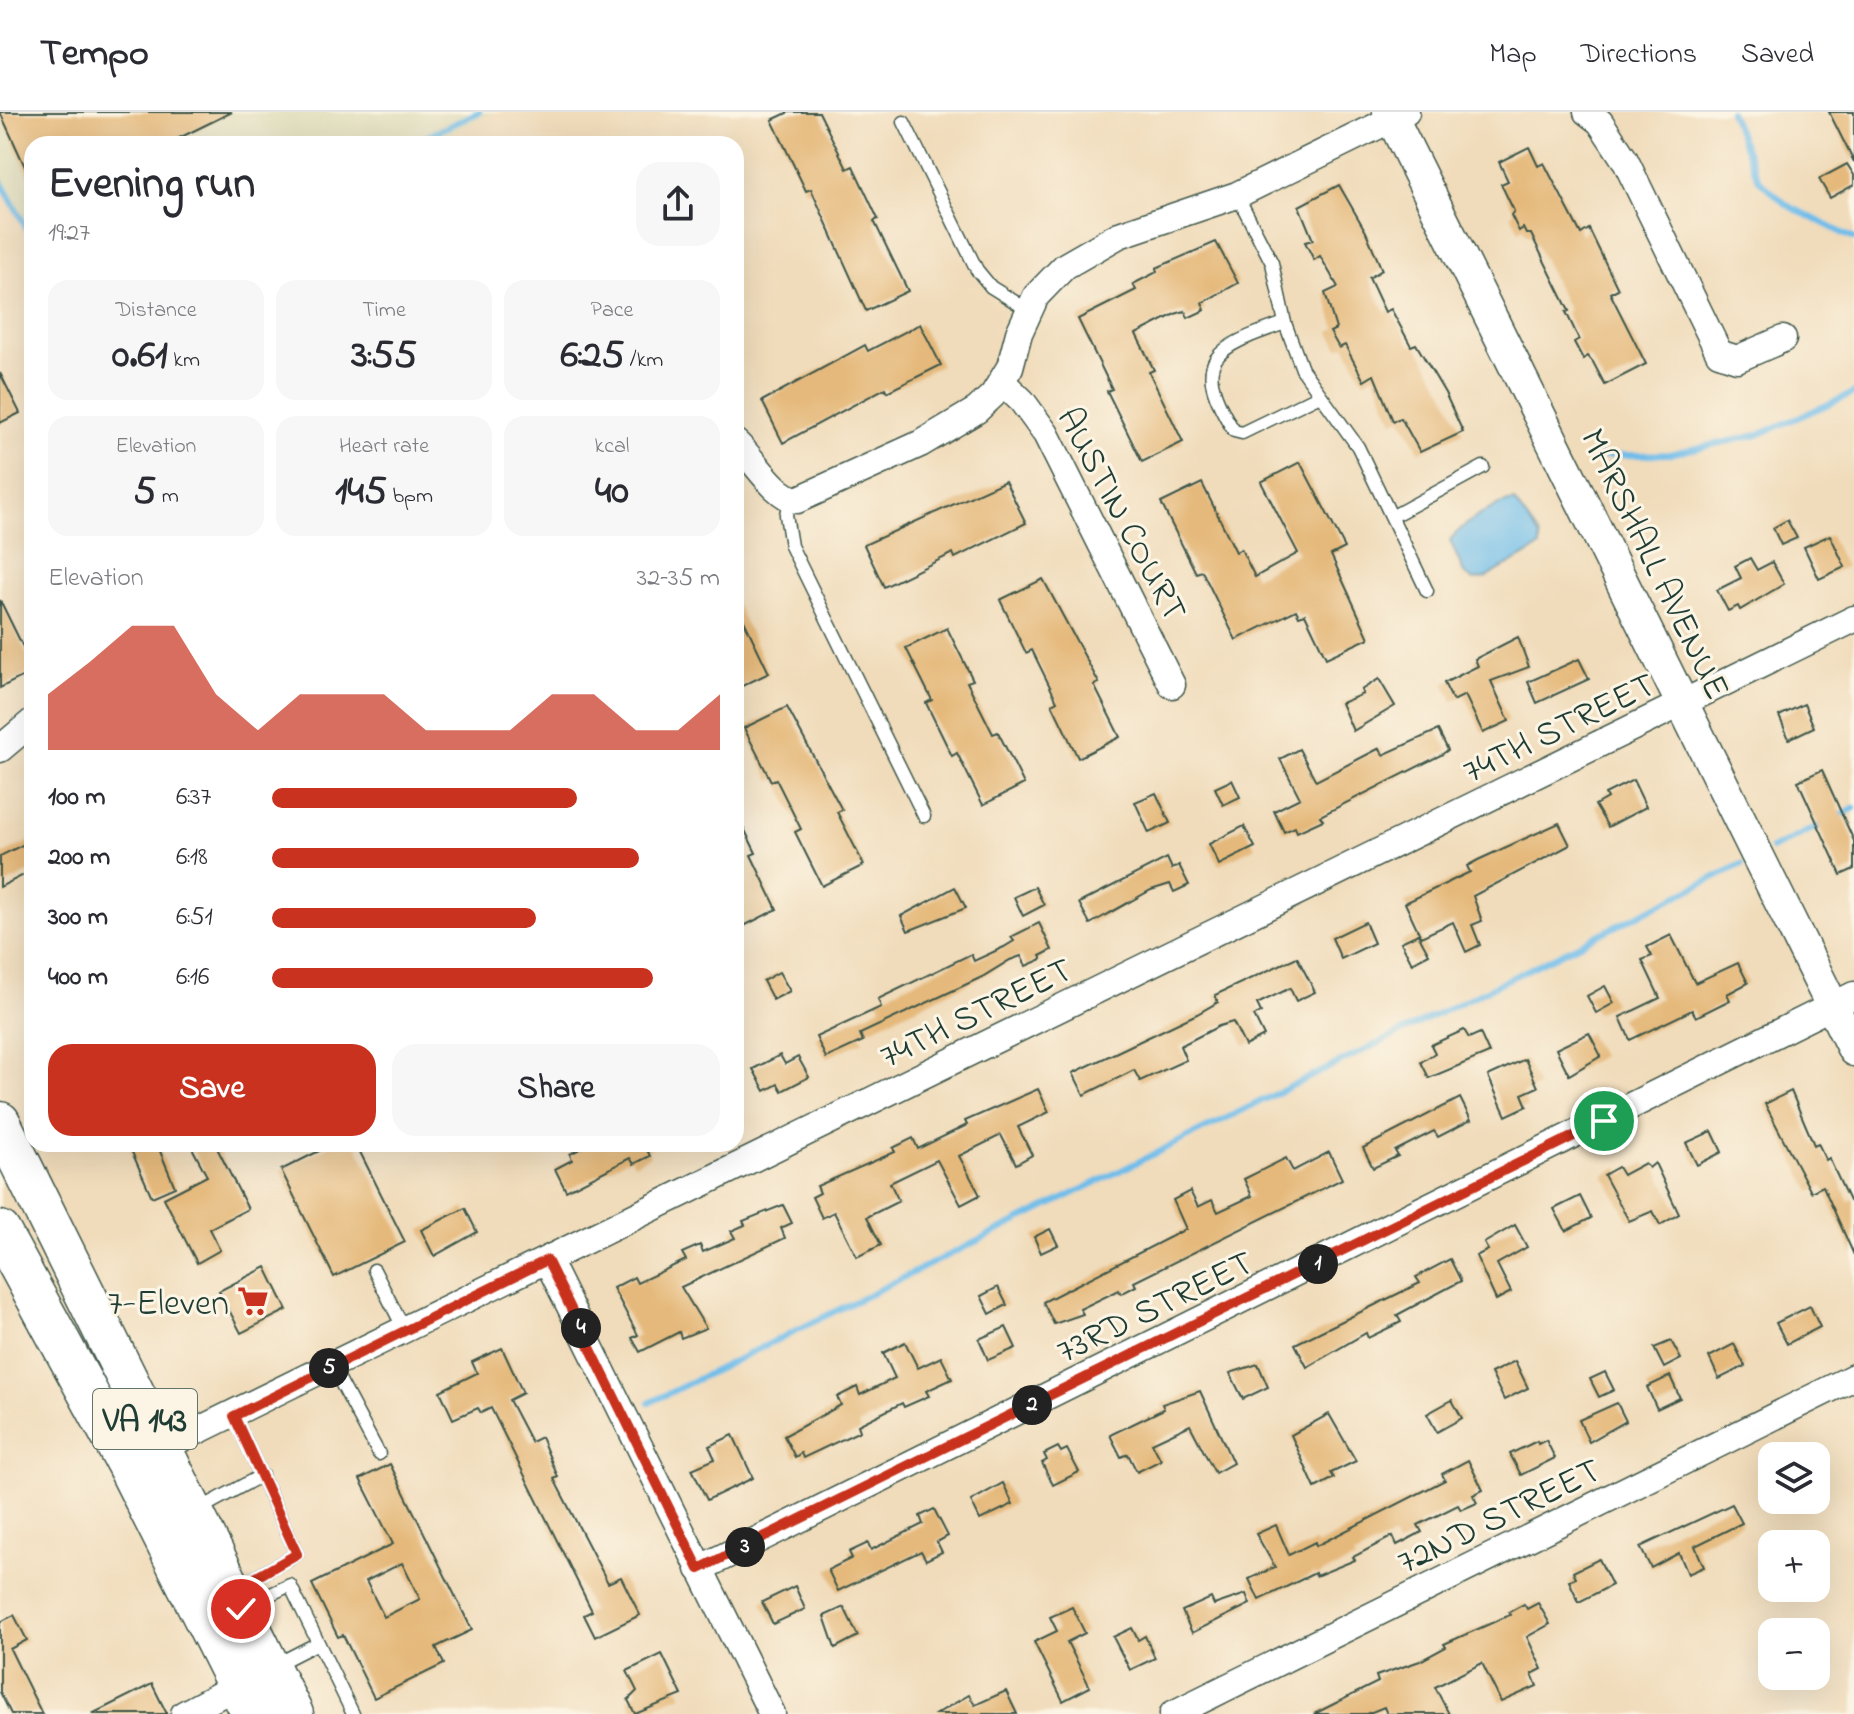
<!DOCTYPE html>
<html lang="en">
<head>
<meta charset="utf-8">
<style>
	body { margin:0; font-family:"Indie Flower",sans-serif; background:#f7f7f7; color:#2b2b33; height:100vh; display:flex; flex-direction:column; font-size:30px; white-space:nowrap }
	* { box-sizing:border-box; margin:0 }
	p { font-size:26px; color:#7c7c81 }
	.icon { flex:none; width:44px; height:44px; fill:none; stroke:currentColor; stroke-width:2; stroke-linecap:round; stroke-linejoin:round }
	.map { position:relative; flex:1; overflow:hidden }
	.sheet { position:absolute; left:24px; top:24px; width:720px; height:1016px; display:flex; flex-direction:column; background:#fff; border-radius:24px; box-shadow:0 8px 32px #0002 }
	.sheet>* { flex:none }
	.buttons { position:absolute; left:1758px; top:1330px; display:grid; gap:16px }
	.buttons a { display:grid; place-items:center; width:72px; height:72px; border-radius:16px; background:#fff; box-shadow:0 8px 32px #0002; font-size:40px }
	.pin { position:absolute; display:grid; place-items:center; width:68px; height:68px; color:#fff; margin:-34px; border:4px solid #fff; border-radius:50%; box-shadow:0 2px 8px #0007 }
	.km { position:absolute; width:40px; height:40px; margin:-20px; border-radius:50%; background:#222; color:#fff; font-size:22px; line-height:40px; text-align:center }
	.round { display:grid; place-items:center; flex:none; width:84px; height:84px; border-radius:24px; background:#f7f7f7 }
	.headline { display:flex; align-items:center; justify-content:space-between; height:136px; padding:0 24px }
	h1 { font-size:44px; font-weight:700; line-height:60px }
	.figures { display:grid; grid-template-columns:repeat(3,1fr); gap:12px; height:136px; padding:8px 24px }
	.figures div { display:grid; align-content:center; border-radius:20px; background:#f7f7f7; text-align:center }
	.figures b { font-size:40px; font-weight:700 }
	.figures small { font-size:22px; font-weight:400 }
	.figures p { font-size:22px }
	.chart { height:224px; padding:16px 24px }
	.chart p { display:flex; justify-content:space-between }
	.chart svg { width:100%; height:144px; margin-top:8px; fill:#c8321e; opacity:.7 }
	.button { display:flex; gap:16px; margin-top:auto; padding:16px 24px }
	.button a { flex:1; height:92px; border-radius:24px; background:#c8321e; color:#fff; font-size:32px; font-weight:700; line-height:92px; text-align:center }
	.button a+a { background:#f7f7f7; color:#2b2b33 }
	ul { padding:0 24px; list-style:none; font-size:26px }
	li { display:grid; grid-template-columns:128px 96px 1fr; align-items:center; height:60px }
	li i { height:20px; border-radius:10px; background:#c8321e }
	header { display:flex; align-items:center; gap:48px; box-sizing:border-box; height:112px; padding:0 40px; background:#fff; border-bottom:2px solid #e1e1e2 }
	header strong { font-size:38px }
	nav { display:flex; gap:44px; margin-inline-start:auto; font-size:28px }
	.map>svg:first-child { display:block }
</style>
</head>
<body>
<header>
<strong>Tempo</strong>
<nav><a>Map</a><a>Directions</a><a>Saved</a></nav>
</header>
<div class="map">
<svg width="1854" height="1602" viewBox="0 0 1854 1602">
	<rect width="100%" height="100%" fill="#fcf5e5"/>
	<filter id="ink" filterUnits="userSpaceOnUse"><feTurbulence type="fractalNoise" baseFrequency=".0125" numOctaves="2"/><feDisplacementMap in="SourceGraphic" scale="16" xChannelSelector="R" yChannelSelector="G"/><feConvolveMatrix kernelMatrix="1 2 1 2 8 2 1 2 1" color-interpolation-filters="sRGB"/></filter>
	<filter id="wash" filterUnits="userSpaceOnUse"><feTurbulence type="fractalNoise" baseFrequency=".006" numOctaves="4" result="noise"/><feDisplacementMap in="SourceGraphic" scale="32" xChannelSelector="R" yChannelSelector="G"/><feGaussianBlur stdDeviation="1.8" result="paint"/><feColorMatrix in="noise" values="0 0 0 0 0 0 0 0 0 0 0 0 0 0 0 0 0 1.4 0 .05"/><feComposite in="paint" operator="in"/></filter>
	<g filter="url(#wash)">
		<rect width="100%" height="100%" fill="#f0dbba"/>
		<path fill="#e0ddbb" d="M0,0H495L428,32H32V128L0,67Z"/>
		<path fill="#70bdea" stroke="#487d8f" stroke-width="2" d="M1514,389L1540,425V435L1485,466L1473,468L1464,461L1450,428C1464,411 1493,392 1514,389Z"/>
		<g fill="none" stroke-linecap="round" stroke-linejoin="round">
			<g stroke="#70bdea" stroke-width="6">
				<path d="M1730,0L1759,68L1787,93L1854,127"/>
				<path d="M411,32L479,0"/>
				<path d="M0,68L32,126"/>
				<path d="M1600,344L1669,342L1758,323L1854,281"/>
				<path d="M1835,706L1854,696"/>
				<path d="M1771,737L1825,711"/>
				<path d="M649,1291L1742,752"/>
			</g>
		</g>
		<g id="blocks">
			<g fill="#e5b97b" fill-rule="evenodd">
				<path d="M0,0H232L167,32H32V70Z"/>
				<path d="M789,0H819L847,57L853,54L878,107L874,109L908,179L866,199L811,77L806,79L772,8Z"/>
				<path d="M1829,0H1854V50Z"/>
				<path d="M1529,35L1538,54L1544,51L1581,122L1589,117L1618,177L1610,181L1646,252L1605,273L1593,250L1588,244L1583,247L1574,230L1579,227L1566,200L1569,199L1531,122H1526L1523,116L1519,119L1511,103L1514,99L1501,72L1508,69L1499,50Z"/>
				<path d="M1847,52L1854,63V73L1830,86L1819,67Z"/>
				<path d="M1339,73L1366,120L1382,158L1369,166L1385,200L1391,197L1411,234L1416,232L1445,281L1463,320L1420,340L1401,306L1393,309L1374,263L1364,269L1345,233L1339,236L1330,220L1336,217L1325,181L1338,175L1320,144L1314,148L1305,130L1313,128L1299,94Z"/>
				<path d="M1216,130L1238,171L1202,191L1205,198L1188,206L1185,199L1175,202L1136,222L1154,258L1149,260L1183,330L1142,350L1107,279L1112,277L1078,207L1136,178L1133,172L1157,160L1156,156Z"/>
				<path d="M920,212L941,253L887,280L885,276L783,331L762,289L865,233L868,239Z"/>
				<path d="M0,261L20,301L0,311Z"/>
				<path d="M1300,350L1345,436L1331,443L1369,526L1326,546L1305,502L1299,504L1296,498L1236,528L1202,459L1196,461L1161,391L1202,371L1236,440L1241,437L1255,465L1298,441L1261,370Z"/>
				<path d="M1005,369L1026,411L955,446L953,441L884,475L864,433Z"/>
				<path d="M1787,408L1797,426L1781,433L1773,416Z"/>
				<path d="M1830,423L1845,455L1819,467L1804,435Z"/>
				<path d="M1750,446L1757,458L1772,450L1784,472L1740,498L1738,494L1728,499L1717,478L1741,466L1735,454Z"/>
				<path d="M1043,467L1099,571L1094,573L1120,625L1078,646L1052,592L1057,589L1032,538L1026,541L1000,488Z"/>
				<path d="M0,488L32,553V560L0,576Z"/>
				<path d="M736,492L769,561L736,577Z"/>
				<path d="M947,516L973,568L967,570L993,622L998,620L1024,672L983,693L957,641L952,644L926,591L932,588L906,536Z"/>
				<path d="M1518,525L1529,555L1491,569L1509,609L1483,621L1465,583L1453,589L1444,571L1478,554L1475,547Z"/>
				<path d="M1579,547L1589,567L1537,591L1528,570Z"/>
				<path d="M1379,567L1395,594L1353,619L1341,591L1363,582L1361,578Z"/>
				<path d="M1804,592L1814,615L1789,627L1779,604Z"/>
				<path d="M787,595L842,698L837,700L864,753L822,774L795,720L801,717L776,667L771,669L744,616Z"/>
				<path d="M1438,618L1448,638L1441,643L1320,704L1323,708L1297,720L1295,715L1284,720L1274,699L1300,686L1280,647L1299,637L1316,669L1380,636L1383,643Z"/>
				<path d="M1822,658L1854,729V757L1841,763L1798,669Z"/>
				<path d="M1232,668L1240,685L1223,693L1215,676Z"/>
				<path d="M1633,668L1646,695L1608,715L1595,693L1607,686L1605,682Z"/>
				<path d="M1156,681L1170,711L1149,721L1135,690Z"/>
				<path d="M736,700L756,741L751,743L777,797L736,818Z"/>
				<path d="M1559,711L1570,733L1473,784L1482,809L1472,813L1480,833L1466,840L1453,810L1421,825L1405,791L1470,760L1467,754L1478,748Z"/>
				<path d="M1244,714L1255,735L1219,753L1209,732Z"/>
				<path d="M32,728V759L0,775V744Z"/>
				<path d="M1167,746L1172,757L1179,753L1189,773L1174,780L1170,772L1151,778L1090,812L1079,791Z"/>
				<path d="M955,775L966,796L908,819L901,804Z"/>
				<path d="M1035,775L1044,793L1023,804L1014,785Z"/>
				<path d="M1365,810L1374,831L1341,847L1332,826Z"/>
				<path d="M1039,811L1052,838L1040,844L1042,847L1026,854L1021,844L1010,848L982,865L860,922L863,929L826,946L816,925L881,895L878,887L971,842L974,849L1004,835L1014,829L1011,825Z"/>
				<path d="M1418,822L1429,842L1412,851L1401,830Z"/>
				<path d="M1671,823L1695,871L1738,851L1748,871L1727,882L1730,888L1696,905L1692,898L1630,928L1620,905L1660,886L1642,848L1652,844L1647,835Z"/>
				<path d="M1297,845L1315,880L1296,889L1290,876L1257,892L1261,900L1254,904L1264,924L1245,934L1233,910L1219,914L1180,934L1186,948L1140,969L1134,958L1084,983L1073,961L1197,902L1218,890L1215,883Z"/>
				<path d="M779,860L790,879L773,888L763,869Z"/>
				<path d="M1605,874L1614,891L1596,901L1587,884Z"/>
				<path d="M1464,918L1469,926L1480,921L1489,941L1429,966L1421,950L1435,941L1431,933Z"/>
				<path d="M1589,921L1601,944L1569,963L1556,937Z"/>
				<path d="M780,943L785,952L798,945L809,965L782,979L778,972L765,979L753,957Z"/>
				<path d="M1525,947L1538,975L1522,982L1527,994L1506,1004L1488,964Z"/>
				<path d="M1038,977L1049,1000L1018,1015L1032,1043L1016,1052L1001,1023L959,1044L980,1083L961,1093L937,1048L890,1071L899,1089L867,1105L881,1133L857,1145L834,1100L822,1106L812,1085L820,1081L817,1074L895,1040L893,1036L913,1026L918,1037L967,1013L965,1009Z"/>
				<path d="M1791,979L1814,1033L1818,1031L1826,1048L1829,1046L1849,1089L1854,1086V1143L1823,1074L1811,1080L1765,992Z"/>
				<path d="M1460,986L1471,1008L1438,1025L1434,1019L1395,1039L1398,1044L1373,1056L1363,1036Z"/>
				<path d="M1712,1019L1722,1040L1697,1053L1686,1031Z"/>
				<path d="M145,1032H157L175,1075L152,1085L131,1038Z"/>
				<path d="M190,1032H215L248,1097L209,1117L220,1138L197,1151L164,1086L207,1064Z"/>
				<path d="M333,1032H356L405,1130L334,1165L281,1058Z"/>
				<path d="M589,1032H659L647,1038L650,1044L634,1052L630,1046L566,1079L555,1057L572,1048L570,1042Z"/>
				<path d="M1329,1040L1342,1067L1134,1170L1136,1174L1121,1182L1119,1178L1080,1197L1083,1202L1054,1212L1043,1190L1186,1117L1173,1088L1190,1079L1198,1095L1212,1088L1218,1100L1252,1084L1244,1067L1286,1046L1293,1059Z"/>
				<path d="M1645,1051L1649,1056L1655,1051L1679,1102L1660,1113L1653,1099L1629,1109L1604,1063L1618,1055L1623,1063Z"/>
				<path d="M1580,1084L1591,1106L1566,1119L1554,1097Z"/>
				<path d="M783,1093L792,1111L781,1116L785,1126L681,1175L706,1216L681,1226L679,1220L640,1240L632,1226L638,1223L613,1176L634,1165L637,1171L686,1148L682,1141L700,1133L703,1140L735,1126L731,1119L745,1113L743,1109Z"/>
				<path d="M465,1096L477,1120L434,1144L421,1118Z"/>
				<path d="M1515,1113L1527,1135L1497,1152L1511,1180L1496,1188L1476,1144L1488,1138L1484,1131Z"/>
				<path d="M1050,1117L1058,1133L1041,1141L1034,1125Z"/>
				<path d="M1450,1147L1461,1169L1397,1203L1401,1210L1368,1226L1366,1221L1307,1255L1295,1232L1420,1171L1416,1165Z"/>
				<path d="M266,1155L287,1198L241,1221L219,1179Z"/>
				<path d="M998,1175L1007,1193L990,1202L981,1184Z"/>
				<path d="M1810,1194L1820,1215L1787,1232L1776,1211Z"/>
				<path d="M1006,1215L1016,1236L988,1248L979,1227Z"/>
				<path d="M1671,1229L1681,1247L1664,1256L1654,1236Z"/>
				<path d="M905,1230L918,1256L941,1245L952,1267L926,1279L929,1284L904,1295L902,1291L858,1313L860,1319L803,1346L801,1341L795,1345L784,1324L841,1293L837,1285L857,1275L860,1283L895,1266L883,1241Z"/>
				<path d="M1734,1232L1745,1254L1719,1267L1709,1245Z"/>
				<path d="M502,1236L523,1281L509,1288L531,1330L541,1325L558,1365L554,1367L608,1471L621,1465L640,1503L595,1525L584,1503L592,1499L491,1296L481,1301L478,1296L453,1307L440,1279L477,1261L472,1250Z"/>
				<path d="M1515,1249L1528,1276L1504,1288L1491,1261Z"/>
				<path d="M1258,1252L1268,1275L1243,1287L1230,1261Z"/>
				<path d="M1605,1260L1614,1278L1599,1285L1590,1267Z"/>
				<path d="M1670,1264L1680,1286L1657,1297L1647,1275Z"/>
				<path d="M1200,1279L1233,1351L1215,1361L1190,1313L1152,1331L1161,1348L1137,1360L1128,1342L1121,1345L1110,1323L1164,1297L1162,1292Z"/>
				<path d="M1452,1288L1462,1306L1437,1320L1427,1302Z"/>
				<path d="M1617,1291L1626,1309L1589,1330L1579,1308Z"/>
				<path d="M1329,1302L1356,1349L1331,1361L1334,1366L1315,1376L1291,1323Z"/>
				<path d="M733,1323L753,1366L707,1388L692,1357L715,1347L709,1334Z"/>
				<path d="M1546,1328L1555,1346L1521,1363L1510,1342L1537,1329L1538,1332Z"/>
				<path d="M1058,1335L1061,1340L1067,1337L1079,1360L1053,1373L1042,1351L1047,1348L1044,1342Z"/>
				<path d="M1468,1348L1483,1378L1473,1383L1477,1391L1461,1398L1458,1393L1418,1413L1422,1420L1397,1433L1393,1424L1353,1445L1355,1448L1316,1464L1315,1461L1259,1488L1249,1467L1275,1455L1256,1422L1276,1413L1289,1443L1315,1430L1316,1434L1445,1368L1442,1362Z"/>
				<path d="M390,1352L472,1518L436,1535L444,1552L374,1586L343,1523L338,1525L312,1472L393,1432L360,1367ZM402,1451L420,1487L384,1505L366,1469Z"/>
				<path d="M1003,1371L1013,1392L980,1408L971,1389Z"/>
				<path d="M1732,1392L1742,1411L1695,1434L1704,1455L1688,1462L1679,1441L1651,1456L1640,1435Z"/>
				<path d="M934,1397L948,1424L937,1430L942,1440L926,1448L921,1439L838,1479L828,1458L852,1446L849,1440L868,1431L871,1438L923,1412L920,1404Z"/>
				<path d="M1599,1447L1612,1473L1579,1490L1569,1469L1576,1466L1573,1460Z"/>
				<path d="M795,1474L805,1497L773,1512L762,1490Z"/>
				<path d="M1246,1482L1250,1492L1192,1521L1182,1499L1211,1486L1214,1493Z"/>
				<path d="M1538,1491L1550,1512L1527,1525L1542,1557L1532,1562L1537,1574L1501,1590L1482,1551L1435,1575L1449,1602H1387L1384,1595L1367,1602H1314L1378,1570L1376,1564L1420,1549L1446,1535L1444,1532L1510,1503L1509,1500L1524,1492L1527,1497Z"/>
				<path d="M844,1495L858,1524L835,1536L824,1504Z"/>
				<path d="M1072,1495L1085,1521L1067,1530L1090,1575L1063,1589L1034,1530L1057,1519L1050,1505Z"/>
				<path d="M14,1503L27,1528L10,1537L42,1602H11L0,1580V1510Z"/>
				<path d="M1132,1516L1138,1528L1145,1524L1155,1546L1130,1558L1113,1525Z"/>
				<path d="M662,1542L682,1583L635,1602L628,1588L637,1579L627,1559Z"/>
				<path d="M152,1572L167,1602H92Z"/>
				<path d="M1006,1579L1017,1602H936L969,1583L975,1593Z"/>
			</g>
		</g>
	</g>
	<g filter="url(#ink)">
		<use href="#blocks" fill-opacity="0" stroke="#3e5548" stroke-width="2"/>
		<g fill="none" stroke-linecap="round" stroke-linejoin="round">
			<defs>
				<g id="service">
					<path d="M904,10L977,158L991,175L1028,198"/>
					<path d="M1237,83L1272,151L1285,211L1302,257L1358,335L1427,479"/>
					<path d="M1285,211C1214,236 1189,246 1234,319L1242,321L1318,284"/>
					<path d="M789,387L786,403L791,434L924,704"/>
					<path d="M1393,404L1483,355"/>
					<path d="M374,1158L405,1219"/>
					<path d="M332,1254L379,1342"/>
					<path d="M234,1304L297,1442L237,1476"/>
					<path d="M198,1398L262,1363"/>
					<path d="M246,1494L290,1473L353,1602"/>
					<path d="M275,1553L318,1531"/>
				</g>
				<g id="minor">
					<path d="M1587,0L1600,10L1625,48L1719,241L1737,247L1783,227"/>
					<path d="M1002,270L1022,289L1046,322L1172,573"/>
					<path d="M736,331C754,347 775,385 797,388L920,332L977,298L993,283L1010,255L1019,221L1036,184L1065,154L1119,123L1237,83L1406,0"/>
					<path d="M0,637L32,610"/>
					<path d="M547,1148L772,1602"/>
					<path d="M148,1343L1854,507"/>
					<path d="M699,1457L1854,883"/>
					<path d="M184,1602L238,1573"/>
					<path d="M1173,1602L1854,1265"/>
				</g>
				<path id="tertiary" d="M1389,0L1854,938"/>
				<g id="primary">
					<path d="M0,1010L293,1602"/>
					<path d="M0,1119L127,1353L252,1602"/>
				</g>
			</defs>
			<use href="#service" stroke="#3e5548" stroke-width="15"/>
			<use href="#minor" stroke="#3e5548" stroke-width="29"/>
			<use href="#tertiary" stroke="#3e5548" stroke-width="35"/>
			<use href="#primary" stroke="#3e5548" stroke-width="43"/>
			<use href="#service" stroke="#fff" stroke-width="12"/>
			<use href="#minor" stroke="#fff" stroke-width="26"/>
			<use href="#tertiary" stroke="#fff" stroke-width="32"/>
			<use href="#primary" stroke="#fff" stroke-width="40"/>
		</g>
	</g>
	<g fill="none" stroke-linecap="round" stroke-linejoin="round" filter="url(#ink)">
		<defs>
			<path id="route" d="M241,1497L232,1479L297,1442L234,1304L547,1148L699,1457L1604,1009"/>
		</defs>
		<use href="#route" stroke="#fff" stroke-width="16"/>
		<use href="#route" stroke="#c8321e" stroke-width="10"/>
	</g>
	<defs>
		<symbol id="supermarket-bare" viewBox="-9 -9 18 18"><path d="M-6-5.5h2.5l.6 2H6L4.5 2H-2.5L-4.4-4H-6ZM-1.5 3.2a1.3 1.3 0 1 0 .1 0ZM3 3.2a1.3 1.3 0 1 0 .1 0Z" fill="#c8321e" stroke="#fcf5e5" stroke-width="2.5" paint-order="stroke"/></symbol>
	</defs>
	<g fill-rule="evenodd">
		<use href="#supermarket-bare" x="231" y="1167" width="44" height="44"/>
	</g>
	<g text-anchor="middle" stroke-width="6" stroke-linejoin="round" paint-order="stroke">
		<rect fill="#fcf5e5" stroke="#617469" stroke-width="2" x="93" y="1277" width="104" height="60" rx="6"/>
		<g font-size="34" font-weight="bold" fill="#1f3d34">
			<text x="145" y="1319">VA 143</text>
		</g>
		<g font-size="36" fill="#1f3d34" stroke="#fcf5e5">
			<text transform="translate(1124 401) rotate(62)" y="13">AUSTIN COURT</text>
			<text transform="translate(1657 451) rotate(64)" y="13">MARSHALL AVENUE</text>
			<text transform="translate(1558 614) rotate(-26)" y="13">74TH STREET</text>
			<text transform="translate(975 899) rotate(-26)" y="13">74TH STREET</text>
			<text transform="translate(1154 1193) rotate(-26)" y="13">73RD STREET</text>
			<text transform="translate(1498 1402) rotate(-26)" y="13">72ND STREET</text>
		</g>
		<g font-size="36" fill="#1f3d34" stroke="#fcf5e5" text-anchor="end">
			<text x="229" y="1202">7-Eleven</text>
		</g>
	</g>
</svg>
<div class="buttons">
<a><svg class="icon" aria-label="layers" viewBox="0 0 24 24"><path d="M12 4l9 5-9 5-9-5zM3 14l9 5 9-5"/></svg></a>
<a>+</a>
<a>−</a>
</div>
<div class="pin" style="left:1604px;top:1009px;background:#1e9e55"><svg class="icon" aria-label="arrive" viewBox="0 0 24 24"><path d="M6 21V4h12l-3 4 3 4H6"/></svg></div>
<div class="pin" style="left:241px;top:1497px;background:#d93025"><svg class="icon" aria-label="check" viewBox="0 0 24 24"><path d="M5 12l5 5 9-10"/></svg></div>
<b class="km" style="left:1318px;top:1152px">1</b>
<b class="km" style="left:1032px;top:1293px">2</b>
<b class="km" style="left:745px;top:1435px">3</b>
<b class="km" style="left:581px;top:1216px">4</b>
<b class="km" style="left:329px;top:1256px">5</b>
<section class="sheet">
<div class="headline"><div><h1>Evening run</h1><p>19:27</p></div><a class="round"><svg class="icon" aria-label="share" viewBox="0 0 24 24"><path d="M12 15V3M7 8l5-5 5 5M5 13v7h14v-7"/></svg></a></div>
<div class="figures">
<div><p>Distance</p><b>0.61<small> km</small></b></div>
<div><p>Time</p><b>3:55</b></div>
<div><p>Pace</p><b>6:25<small> /km</small></b></div>
</div>
<div class="figures">
<div><p>Elevation</p><b>5<small> m</small></b></div>
<div><p>Heart rate</p><b>145<small> bpm</small></b></div>
<div><p>kcal</p><b>40</b></div>
</div>
<div class="chart"><p><span>Elevation</span>32–35 m</p>
<svg viewBox="0 0 160 44" preserveAspectRatio="none"><path d="M0 44V27L10 17L20 6L30 6L40 27L50 38L60 27L70 27L80 27L90 38L100 38L110 38L120 27L130 27L140 38L150 38L160 27V44z"/></svg>
</div>
<ul>
<li><b>100 m</b>6:37<i style="width:68%"></i></li>
<li><b>200 m</b>6:18<i style="width:82%"></i></li>
<li><b>300 m</b>6:51<i style="width:59%"></i></li>
<li><b>400 m</b>6:16<i style="width:85%"></i></li>
</ul>
<div class="button"><a>Save</a><a>Share</a></div>
</section>
</div>
</body>
</html>
